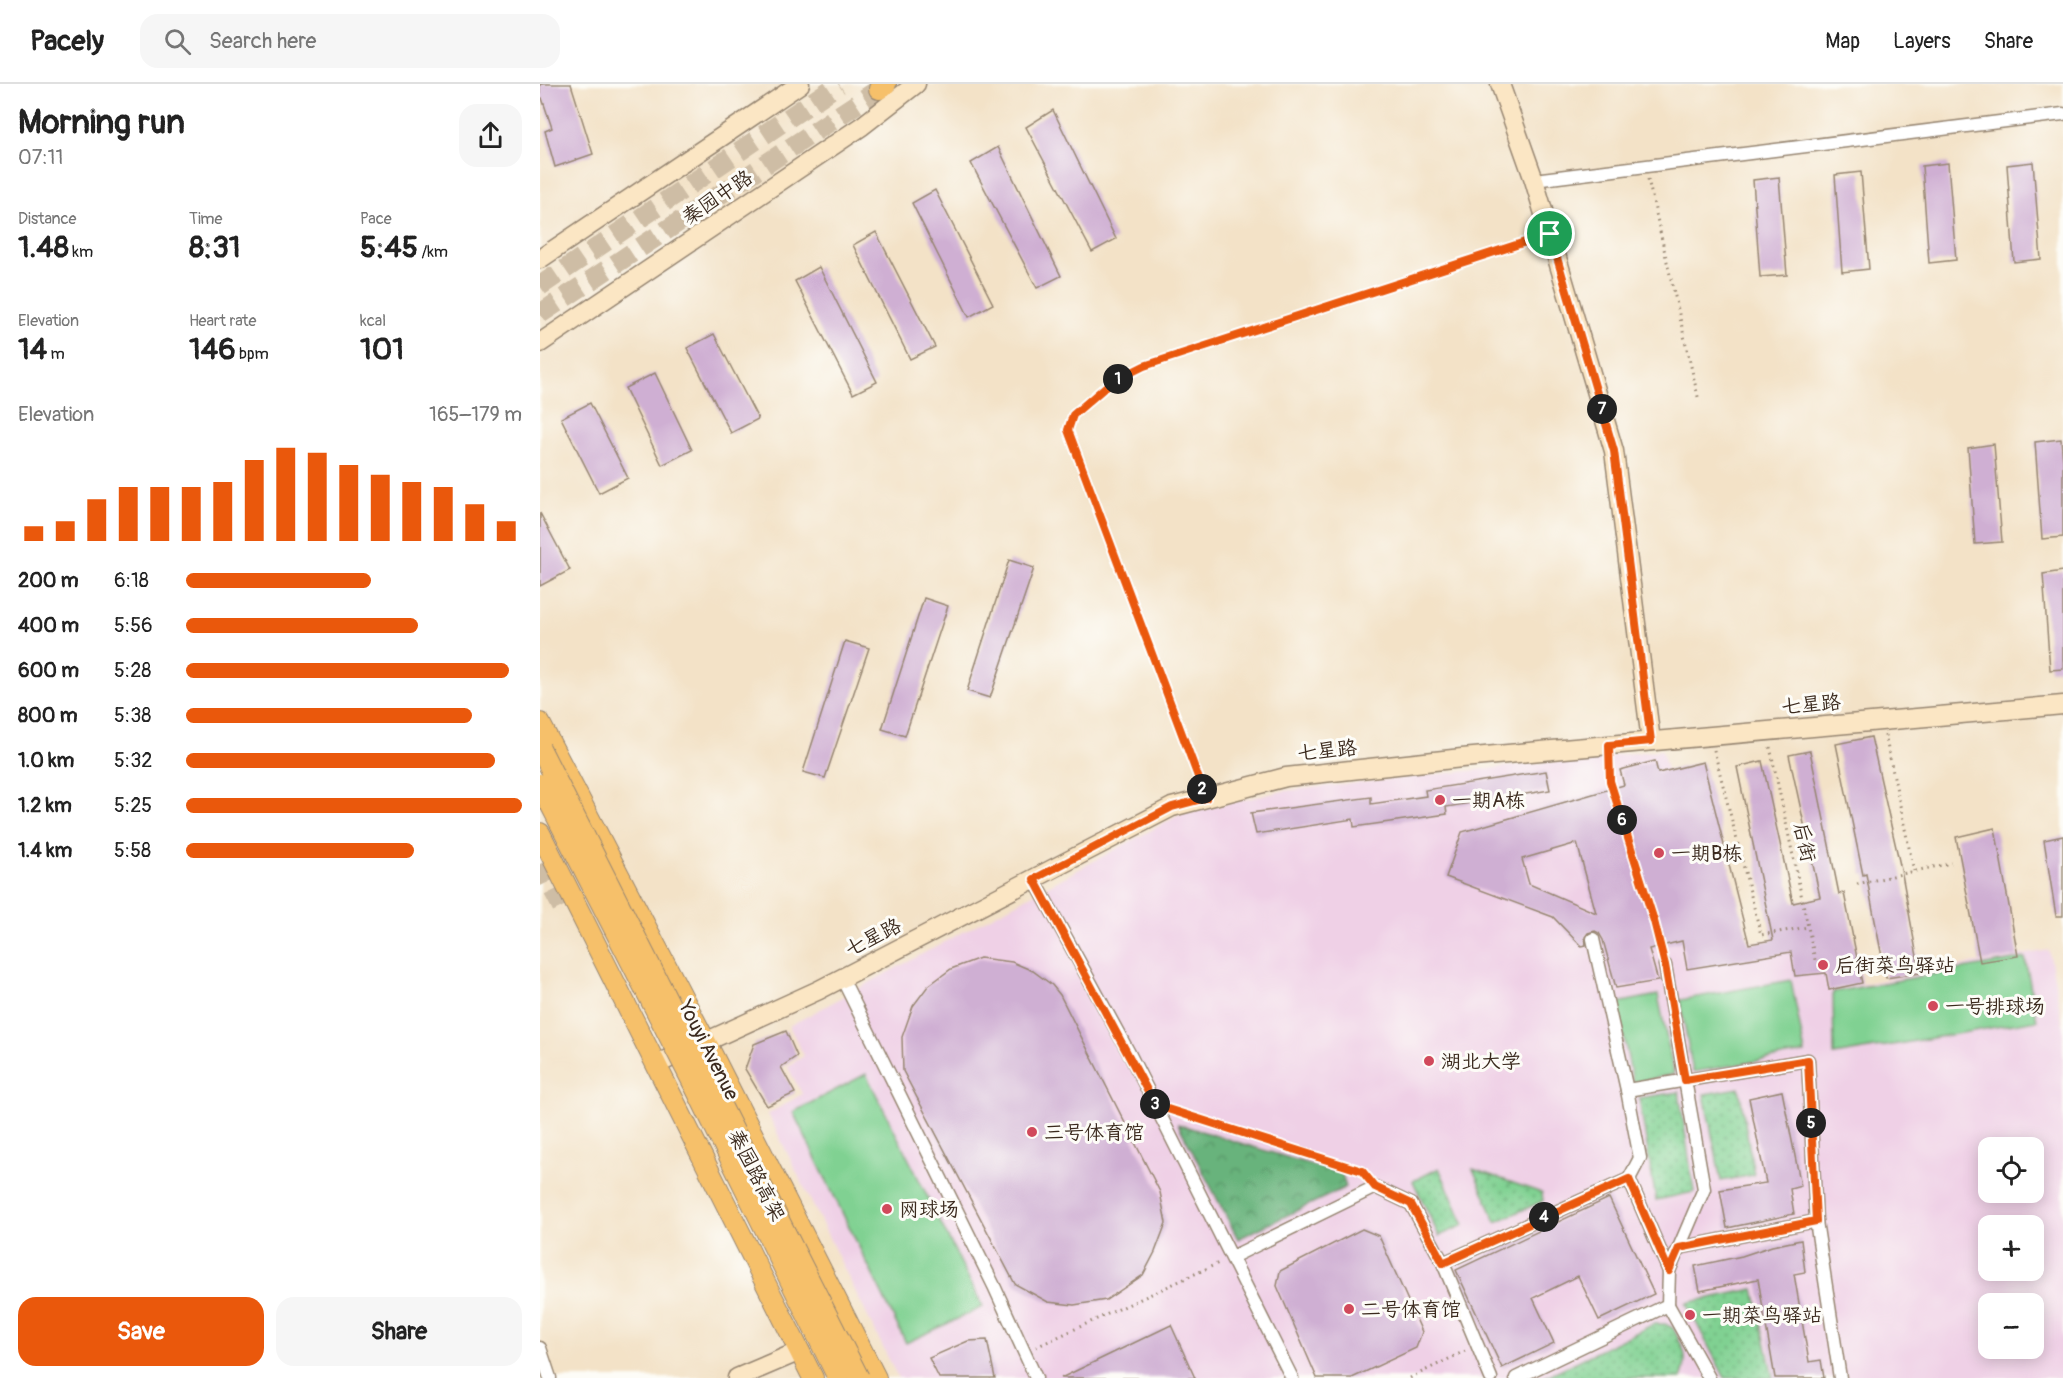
<!DOCTYPE html>
<html lang="en">
<head>
<meta charset="utf-8">
<style>
	body { margin:0; font-family:Pangolin,"LXGW WenKai TC",sans-serif; background:#f6f6f6; color:#222; height:100vh; display:flex; flex-direction:column; font-size:22px; white-space:nowrap }
	* { box-sizing:border-box; margin:0 }
	p { font-size:20px; color:#767676 }
	.icon { flex:none; width:33px; height:33px; fill:none; stroke:currentColor; stroke-width:2; stroke-linecap:round; stroke-linejoin:round }
	.map { position:relative; flex:1; overflow:hidden }
	.side { display:flex; flex-direction:column; background:#fff; width:540px }
	.side>* { flex:none }
	.controls { position:absolute; left:1438px; top:1053px; display:grid; gap:12px }
	.controls a { display:grid; place-items:center; width:66px; height:66px; border-radius:12px; background:#fff; box-shadow:0 3px 15px #0003; font-size:30px }
	.pin { position:absolute; display:grid; place-items:center; width:51px; height:51px; color:#fff; margin:-26px; border:3px solid #fff; border-radius:50%; box-shadow:0 2px 6px #0007 }
	.km { position:absolute; width:30px; height:30px; margin:-15px; border-radius:50%; background:#222; color:#fff; font-size:16px; line-height:30px; text-align:center }
	.round { display:grid; place-items:center; flex:none; width:63px; height:63px; border-radius:18px; background:#f6f6f6 }
	.overview { display:flex; align-items:center; justify-content:space-between; height:102px; padding:0 18px }
	h1 { font-size:33px; font-weight:800; line-height:45px }
	.stats { display:grid; grid-template-columns:repeat(3,1fr); gap:9px; height:102px; padding:6px 18px }
	.stats div { display:grid; align-content:center }
	.stats b { font-size:30px; font-weight:800 }
	.stats small { font-size:16px; font-weight:400 }
	.stats p { font-size:16px }
	.chart { height:168px; padding:12px 18px }
	.chart p { display:flex; justify-content:space-between }
	.chart svg { width:100%; height:108px; margin-top:6px; stroke:#ea580c; stroke-width:6 }
	.button { display:flex; gap:12px; margin-top:auto; padding:12px 18px }
	.button a { flex:1; height:69px; border-radius:18px; background:#ea580c; color:#fff; font-size:24px; font-weight:800; line-height:69px; text-align:center }
	.button a+a { background:#f6f6f6; color:#222 }
	ul { padding:0 18px; list-style:none; font-size:20px }
	li { display:grid; grid-template-columns:96px 72px 1fr; align-items:center; height:45px }
	li i { height:15px; border-radius:8px; background:#ea580c }
	header { display:flex; align-items:center; gap:36px; box-sizing:border-box; height:84px; padding:0 30px; background:#fff; border-bottom:2px solid #e0e0e0 }
	header strong { font-size:28px }
	nav { display:flex; gap:33px; margin-inline-start:auto; font-size:21px }
	.search { width:420px; height:54px; background:#f6f6f6; display:flex; align-items:center; gap:15px; box-sizing:border-box; padding:0 21px; border-radius:18px; color:#767676; font-size:22px }
	main { display:flex; flex:1; min-height:0 }
	.map>svg:first-child { display:block }
</style>
</head>
<body>
<header>
<strong>Pacely</strong>
<div class="search"><svg class="icon" aria-label="search" viewBox="0 0 24 24"><circle cx="10" cy="10" r="6"/><path d="M15 15l6 6"/></svg>Search here</div>
<nav><a>Map</a><a>Layers</a><a>Share</a></nav>
</header>
<main>
<section class="side">
<div class="overview"><div><h1>Morning run</h1><p>07:11</p></div><a class="round"><svg class="icon" aria-label="share" viewBox="0 0 24 24"><path d="M12 15V3M7 8l5-5 5 5M5 13v7h14v-7"/></svg></a></div>
<div class="stats">
<div><p>Distance</p><b>1.48<small> km</small></b></div>
<div><p>Time</p><b>8:31</b></div>
<div><p>Pace</p><b>5:45<small> /km</small></b></div>
</div>
<div class="stats">
<div><p>Elevation</p><b>14<small> m</small></b></div>
<div><p>Heart rate</p><b>146<small> bpm</small></b></div>
<div><p>kcal</p><b>101</b></div>
</div>
<div class="chart"><p><span>Elevation</span>165–179 m</p>
<svg viewBox="0 0 160 44" preserveAspectRatio="none"><path d="M5 44V38M15 44V36M25 44V27M35 44V22M45 44V22M55 44V22M65 44V20M75 44V11M85 44V6M95 44V8M105 44V13M115 44V17M125 44V20M135 44V22M145 44V29M155 44V36"/></svg>
</div>
<ul>
<li><b>200 m</b>6:18<i style="width:55%"></i></li>
<li><b>400 m</b>5:56<i style="width:69%"></i></li>
<li><b>600 m</b>5:28<i style="width:96%"></i></li>
<li><b>800 m</b>5:38<i style="width:85%"></i></li>
<li><b>1.0 km</b>5:32<i style="width:92%"></i></li>
<li><b>1.2 km</b>5:25<i style="width:100%"></i></li>
<li><b>1.4 km</b>5:58<i style="width:68%"></i></li>
</ul>
<div class="button"><a>Save</a><a>Share</a></div>
</section>
<div class="map">
<svg width="1523" height="1294" viewBox="0 0 1523 1294">
	<defs>
		<pattern id="grass-dots" width="8" height="8" patternUnits="userSpaceOnUse" patternTransform="scale(1.5)"><rect width="8" height="8" fill="#80d192"/><path d="M2 2h.1M6 6h.1" fill="none" stroke="#6aaa77" stroke-width="1.8" stroke-linecap="round"/></pattern>
		<pattern id="forest-crowns" width="20" height="18" patternUnits="userSpaceOnUse" patternTransform="scale(1.5)"><rect width="20" height="18" fill="#68b37c"/><path d="M2 6a3 3 0 1 1 6 0M12 15a3 3 0 1 1 6 0" fill="none" stroke="#579265"/></pattern>
	</defs>
	<rect width="100%" height="100%" fill="#fdfcf7"/>
	<filter id="ink" filterUnits="userSpaceOnUse"><feTurbulence type="fractalNoise" baseFrequency=".0167" numOctaves="2"/><feDisplacementMap in="SourceGraphic" scale="12" xChannelSelector="R" yChannelSelector="G"/><feConvolveMatrix kernelMatrix="1 2 1 2 8 2 1 2 1" color-interpolation-filters="sRGB"/></filter>
	<filter id="wash" filterUnits="userSpaceOnUse"><feTurbulence type="fractalNoise" baseFrequency=".008" numOctaves="4" result="noise"/><feDisplacementMap in="SourceGraphic" scale="24" xChannelSelector="R" yChannelSelector="G"/><feGaussianBlur stdDeviation="1.35" result="paint"/><feColorMatrix in="noise" values="0 0 0 0 0 0 0 0 0 0 0 0 0 0 0 0 0 1.4 0 .05"/><feComposite in="paint" operator="in"/></filter>
	<g filter="url(#wash)">
		<rect width="100%" height="100%" fill="#f3e2c7"/>
		<path fill="#efd0e6" fill-rule="evenodd" d="M1122,666L1171,866L1249,853L1283,874L1289,906L1509,866L1523,941V1294H358L228,1030L262,1010L247,982L264,972L249,942L641,730L743,707ZM1449,1064H1494V1108H1449ZM1449,1142H1494V1186H1449ZM1449,1220H1494V1264H1449Z"/>
		<g fill="url(#grass-dots)" stroke="#5e7e58" stroke-width="1.5">
			<path d="M1199,1004L1214,1091L1181,1097L1164,1010Z"/>
			<path d="M1139,1008L1154,1108L1116,1116L1099,1014Z"/>
			<path d="M899,1084L924,1141L899,1152L873,1097Z"/>
			<path d="M933,1085L1002,1109L1003,1117L956,1138Z"/>
			<path d="M1214,1205L1233,1294H1185L1146,1219Z"/>
			<path d="M1114,1240H1125L1133,1244C1143,1263 1150,1272 1141,1294H1003Z"/>
		</g>
		<path fill="url(#forest-crowns)" stroke="#526e4d" stroke-width="1.5" d="M638,1040L802,1090L806,1103L698,1155Z"/>
		<g fill="#80d192" stroke="#5e7e58" stroke-width="1.5">
			<path d="M1485,874L1497,936L1294,971L1293,908Z"/>
			<path d="M1251,896L1265,969L1153,988L1140,916Z"/>
			<path d="M1118,911L1134,990L1093,999L1077,919Z"/>
			<path d="M326,990L443,1223L366,1259L253,1028Z"/>
		</g>
		<g id="blocks">
			<g fill="#cfafd3" fill-rule="evenodd">
				<path d="M0,0H31L53,70L15,83L5,47L12,44L2,14L0,15Z"/>
				<path d="M513,26L576,155L552,168L486,43Z"/>
				<path d="M458,63L521,192L497,204L431,79Z"/>
				<path d="M1493,78L1501,175L1474,178L1467,81Z"/>
				<path d="M1408,79L1416,176L1389,179L1382,82Z"/>
				<path d="M1321,88L1329,185L1302,188L1295,91Z"/>
				<path d="M1239,93L1247,191L1220,193L1213,96Z"/>
				<path d="M395,106L453,220L429,233L372,119Z"/>
				<path d="M336,148L395,263L370,275L313,161Z"/>
				<path d="M279,183L337,298L313,310L255,197Z"/>
				<path d="M174,250L218,335L191,349L147,264Z"/>
				<path d="M115,289L152,366L122,381L85,304Z"/>
				<path d="M50,319L88,394L59,409L21,334Z"/>
				<path d="M1521,355L1523,378V453L1502,455L1495,358Z"/>
				<path d="M1454,360L1462,458L1435,460L1428,364Z"/>
				<path d="M0,429L30,486L0,502Z"/>
				<path d="M469,476L494,484L450,614L427,607Z"/>
				<path d="M1523,487V585L1510,586L1503,490Z"/>
				<path d="M384,514L408,522L365,652L342,645Z"/>
				<path d="M305,557L329,564L285,694L263,688Z"/>
				<path d="M1331,653L1362,790L1380,889L1346,894L1326,790L1323,791L1296,660Z"/>
				<path d="M1270,667L1299,810L1304,809L1322,899L1289,906L1286,889L1255,892L1251,868L1147,885L1142,857L1109,865L1118,897L1076,904L1063,856L1059,849L1055,847L1048,849L1045,853L1046,861L1041,862L1013,833L906,793L922,748L1084,701L1080,686L1115,677L1118,689L1163,678L1209,860L1233,856L1197,683L1222,677L1253,819L1280,813L1249,671ZM1037,759L1056,829L989,800L982,775Z"/>
				<path d="M1006,687L1010,706L906,723L907,730L814,743L813,735L716,750L711,729L831,713V720L886,712L885,706Z"/>
				<path d="M1455,744L1478,872L1440,878L1416,753Z"/>
				<path d="M1523,752V832H1516L1504,756Z"/>
				<path d="M440,874L472,878L493,887L512,901L520,911L620,1108L626,1139L615,1168L603,1191L566,1216L534,1221L508,1218L475,1200L363,987L362,953L373,922L388,902L411,885Z"/>
				<path d="M246,947L257,972L241,983L255,1009L227,1022L205,985L214,960Z"/>
				<path d="M1242,1007L1261,1102L1250,1105L1254,1130L1187,1144L1180,1106L1226,1099L1209,1014Z"/>
				<path d="M1069,1114L1114,1210L1059,1236L1038,1192L993,1214L1014,1259L962,1284L916,1186Z"/>
				<path d="M822,1145L839,1152L882,1248L876,1264L812,1294H777L737,1202L740,1187Z"/>
				<path d="M1261,1156L1265,1188L1254,1190L1269,1278L1281,1276L1284,1294H1235L1218,1195L1160,1207L1155,1182L1202,1172L1232,1162Z"/>
				<path d="M631,1241L655,1294H521Z"/>
				<path d="M447,1256L455,1294H399L389,1274L428,1257Z"/>
			</g>
		</g>
	</g>
	<g filter="url(#ink)">
		<use href="#blocks" fill-opacity="0" stroke="#978672" stroke-width="1.5"/>
		<g fill="none" stroke-linecap="round" stroke-linejoin="round">
			<g stroke="#cebda5" stroke-width="20" stroke-dasharray="20 10" stroke-linecap="butt">
				<path d="M0,202L299,0"/>
				<path d="M0,230L339,5"/>
				<path d="M0,780L22,823"/>
			</g>
			<defs>
				<g id="street">
					<path d="M994,96L1523,30"/>
					<path d="M494,795L589,969L752,1294"/>
					<path d="M1125,881L1164,1105L1129,1187"/>
					<path d="M302,894L454,1202L496,1294"/>
					<path d="M1087,1006L1268,976L1276,1137L1300,1294"/>
					<path d="M1089,1095L1129,1187L1128,1221"/>
					<path d="M1139,1164L1276,1137"/>
					<path d="M692,1173L835,1103L871,1120L903,1179L951,1294"/>
					<path d="M903,1179L1089,1095L1100,1074L1087,1006L1053,855"/>
					<path d="M0,1264L10,1294"/>
					<path d="M976,1294L1128,1221L1169,1294"/>
				</g>
				<g id="secondary">
					<path d="M960,0L994,96L1074,367L1111,657"/>
					<path d="M0,175L260,0"/>
					<path d="M0,259L322,42L376,0"/>
					<path d="M117,980L279,906L632,723L746,693L922,674L1523,621"/>
					<path d="M197,1294L260,1267"/>
				</g>
				<g id="primary">
					<path d="M339,5L346,0"/>
					<path d="M0,639L166,958L336,1294"/>
					<path d="M0,749L273,1294"/>
				</g>
			</defs>
			<use href="#street" stroke="#978672" stroke-width="15"/>
			<use href="#secondary" stroke="#978672" stroke-width="21"/>
			<use href="#primary" stroke="#978672" stroke-width="22"/>
			<g stroke="#978672" stroke-width="3" stroke-dasharray="1.5 4.5" stroke-linecap="butt">
				<path d="M1108,95L1159,317"/>
				<path d="M1345,651L1374,787"/>
				<path d="M1230,663L1275,876"/>
				<path d="M1174,666L1221,851L1268,843"/>
				<path d="M1069,678L1070,697L1122,870"/>
				<path d="M660,699L528,346L533,331L570,299L604,282L995,155"/>
				<path d="M1317,800L1411,779"/>
				<path d="M634,1027L822,1087L827,1094"/>
				<path d="M496,1263L681,1178"/>
				<path d="M870,1294L925,1267"/>
			</g>
			<use href="#street" stroke="#fff" stroke-width="12"/>
			<use href="#secondary" stroke="#fbe6c4" stroke-width="18"/>
			<use href="#primary" stroke="#f6c06b" stroke-width="20"/>
			<defs>
				<g id="primary-bridge">
					<path d="M0,664L319,1294"/>
					<path d="M0,700L155,1003L298,1294"/>
				</g>
			</defs>
			<use href="#primary-bridge" stroke="#978672" stroke-width="22" stroke-linecap="butt"/>
			<use href="#primary-bridge" stroke="#f6c06b" stroke-width="20"/>
		</g>
	</g>
	<g fill="none" stroke-linecap="round" stroke-linejoin="round" filter="url(#ink)">
		<defs>
			<path id="route" d="M1010,150L1074,367L1111,657L1069,661L1070,697L1114,837L1125,881L1145,996L1268,976L1276,1137L1139,1164L1129,1187L1089,1095L903,1179L871,1120L835,1103L822,1087L615,1021L494,795L632,723L666,714L528,346L533,331L570,299L604,282Z"/>
		</defs>
		<use href="#route" stroke="#fff" stroke-width="12"/>
		<use href="#route" stroke="#ea580c" stroke-width="8"/>
	</g>
	<g fill="#d1495b" stroke="#fdfcf7" stroke-width="2">
		<circle cx="900" cy="716" r="6"/>
		<circle cx="1119" cy="769" r="6"/>
		<circle cx="1283" cy="881" r="6"/>
		<circle cx="1393" cy="922" r="6"/>
		<circle cx="889" cy="977" r="6"/>
		<circle cx="492" cy="1048" r="6"/>
		<circle cx="347" cy="1125" r="6"/>
		<circle cx="809" cy="1225" r="6"/>
		<circle cx="1150" cy="1231" r="6"/>
	</g>
	<g text-anchor="middle" stroke-width="6" stroke-linejoin="round" paint-order="stroke">
		<g font-size="20" fill="#3b2a1e" stroke="#fdfcf7">
			<text transform="translate(177 113) rotate(-34)" y="7">秦园中路</text>
			<text transform="translate(1271 620) rotate(-5)" y="7">七星路</text>
			<text transform="translate(787 666) rotate(-6)" y="7">七星路</text>
			<text transform="translate(1265 758) rotate(78)" y="7">后街</text>
			<text transform="translate(333 853) rotate(-27)" y="7">七星路</text>
			<text transform="translate(169 966) rotate(63)" y="7">Youyi Avenue</text>
			<text transform="translate(217 1091) rotate(63)" y="7">秦园路高架</text>
		</g>
		<g font-size="20" fill="#3b2a1e" stroke="#fdfcf7" text-anchor="start">
			<text x="912" y="723">一期A栋</text>
			<text x="1131" y="776">一期B栋</text>
			<text x="1295" y="888">后街菜鸟驿站</text>
			<text x="1405" y="929">一号排球场</text>
			<text x="901" y="984">湖北大学</text>
			<text x="504" y="1055">三号体育馆</text>
			<text x="359" y="1132">网球场</text>
			<text x="821" y="1232">二号体育馆</text>
			<text x="1162" y="1238">一期菜鸟驿站</text>
		</g>
	</g>
</svg>
<div class="controls">
<a><svg class="icon" aria-label="locate" viewBox="0 0 24 24"><circle cx="12" cy="12" r="6"/><path d="M12 2v4M12 18v4M2 12h4M18 12h4"/></svg></a>
<a>+</a>
<a>−</a>
</div>
<div class="pin" style="left:1010px;top:150px;background:#1e9e55"><svg class="icon" aria-label="arrive" viewBox="0 0 24 24"><path d="M6 21V4h12l-3 4 3 4H6"/></svg></div>
<b class="km" style="left:578px;top:295px">1</b>
<b class="km" style="left:662px;top:705px">2</b>
<b class="km" style="left:615px;top:1020px">3</b>
<b class="km" style="left:1004px;top:1133px">4</b>
<b class="km" style="left:1271px;top:1039px">5</b>
<b class="km" style="left:1082px;top:736px">6</b>
<b class="km" style="left:1062px;top:325px">7</b>
</div>
</main>
</body>
</html>
